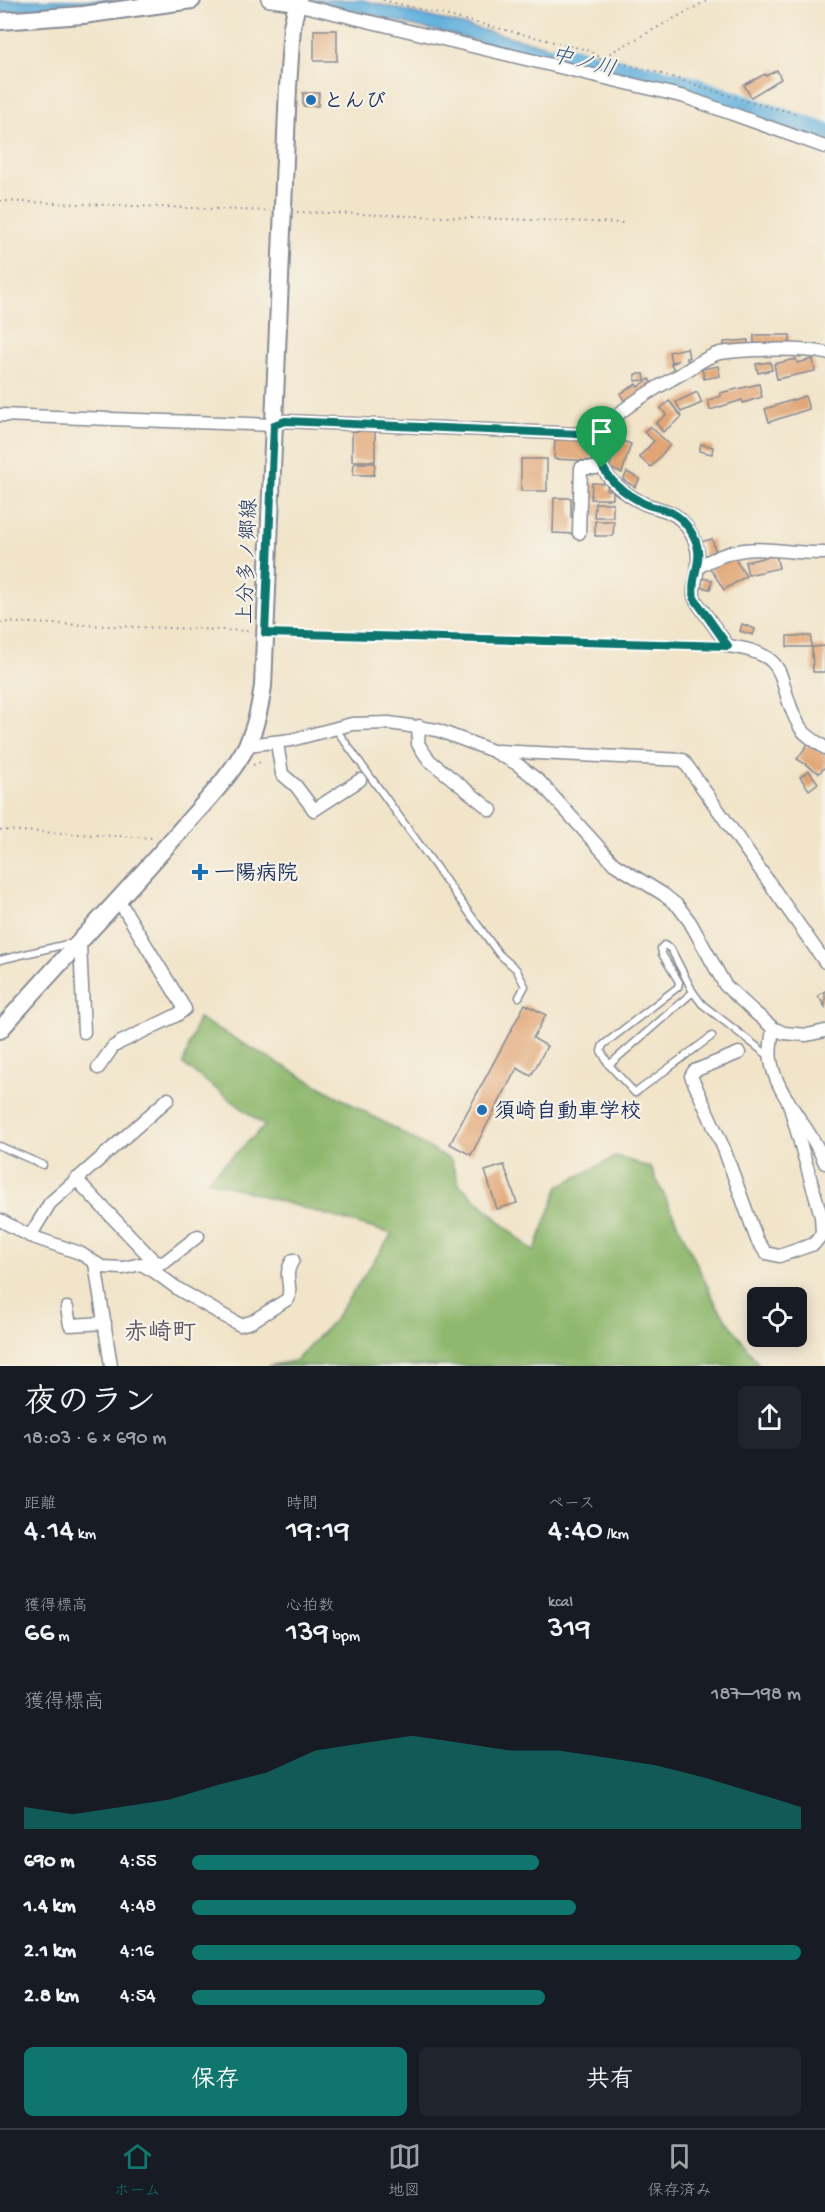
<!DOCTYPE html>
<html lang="ja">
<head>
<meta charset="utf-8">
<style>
	body { margin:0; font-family:"Gochi Hand","Klee One",sans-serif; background:#20242c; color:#f1f3f6; height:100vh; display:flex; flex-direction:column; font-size:22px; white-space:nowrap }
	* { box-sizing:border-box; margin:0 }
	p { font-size:20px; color:#9ea1a6 }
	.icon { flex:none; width:33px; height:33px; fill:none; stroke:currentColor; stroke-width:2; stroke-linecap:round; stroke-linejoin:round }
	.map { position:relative; height:1366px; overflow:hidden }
	.drawer { display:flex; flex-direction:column; background:#171b24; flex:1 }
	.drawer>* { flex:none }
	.fabs { position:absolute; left:747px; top:1287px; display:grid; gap:12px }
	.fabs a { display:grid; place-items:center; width:60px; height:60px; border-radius:9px; background:#171b24; box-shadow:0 3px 15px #0003; font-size:30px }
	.pin { position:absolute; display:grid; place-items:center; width:51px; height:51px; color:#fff; margin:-62px -26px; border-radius:50% 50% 50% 0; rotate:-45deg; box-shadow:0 0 6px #0007 }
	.pin .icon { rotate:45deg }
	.round { display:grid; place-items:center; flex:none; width:63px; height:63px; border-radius:9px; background:#20242c }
	.headline { display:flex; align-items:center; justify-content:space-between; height:102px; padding:0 24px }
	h1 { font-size:33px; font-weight:600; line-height:45px }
	.metrics { display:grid; grid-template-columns:repeat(3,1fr); gap:9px; height:102px; padding:6px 24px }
	.metrics div { display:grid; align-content:center }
	.metrics b { font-size:30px; font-weight:600 }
	.metrics small { font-size:16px; font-weight:400 }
	.metrics p { font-size:16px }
	.chart { height:168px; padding:12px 24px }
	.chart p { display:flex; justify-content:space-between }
	.chart svg { width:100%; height:108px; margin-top:6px; fill:#0f766e; opacity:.7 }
	.primary-button { display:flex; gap:12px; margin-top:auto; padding:12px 24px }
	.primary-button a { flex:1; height:69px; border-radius:9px; background:#0f766e; color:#fff; font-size:24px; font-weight:600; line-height:69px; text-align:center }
	.primary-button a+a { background:#20242c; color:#f1f3f6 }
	ul { padding:0 24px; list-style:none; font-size:20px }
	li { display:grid; grid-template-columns:96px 72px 1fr; align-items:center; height:45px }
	li i { height:15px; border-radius:8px; background:#0f766e }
	.tabs { display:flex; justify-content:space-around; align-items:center; height:84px; border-top:2px solid #363941; background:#171b24; font-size:16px; color:#9ea1a6 }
	.tabs a { display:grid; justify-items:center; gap:3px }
	.tabs .selected { color:#0f766e }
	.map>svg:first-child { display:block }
</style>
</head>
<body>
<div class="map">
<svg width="825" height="1366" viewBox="0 0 825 1366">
	<rect width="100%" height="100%" fill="#f7f3e8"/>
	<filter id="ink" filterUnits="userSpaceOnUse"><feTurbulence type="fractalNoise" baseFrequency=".0167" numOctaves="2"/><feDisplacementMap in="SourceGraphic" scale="12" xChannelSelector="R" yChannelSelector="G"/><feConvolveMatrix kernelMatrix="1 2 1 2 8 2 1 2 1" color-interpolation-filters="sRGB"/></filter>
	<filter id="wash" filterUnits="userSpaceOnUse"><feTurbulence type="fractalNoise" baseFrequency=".008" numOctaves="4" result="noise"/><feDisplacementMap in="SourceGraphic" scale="24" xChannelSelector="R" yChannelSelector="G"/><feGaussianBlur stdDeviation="1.35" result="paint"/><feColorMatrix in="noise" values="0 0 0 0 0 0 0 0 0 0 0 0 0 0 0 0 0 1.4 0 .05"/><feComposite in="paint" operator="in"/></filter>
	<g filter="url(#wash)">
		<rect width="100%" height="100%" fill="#f1e4c9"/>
		<path fill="#8fb86e" stroke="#557466" stroke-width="1.5" d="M198,1018L451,1160L459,1184L534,1252L559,1186L617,1156L651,1168L717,1306L760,1366H268L295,1361L334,1320L392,1234L207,1180L265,1126L183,1064Z"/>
		<g fill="#63b1dd" stroke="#3f709e" stroke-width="1.5">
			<path d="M0,0H122L0,13Z"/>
			<path d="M309,0H362L591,57L587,68Z"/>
		</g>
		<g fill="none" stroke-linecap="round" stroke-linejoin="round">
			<path stroke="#63b1dd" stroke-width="22" d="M559,55L685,85L825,134"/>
		</g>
		<g id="blocks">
			<g fill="#e1a575">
				<rect x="314" y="30" width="23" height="31"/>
				<path d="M777,70L781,79L751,97L744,85L765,74L766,76Z"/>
				<path d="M303,93H319L318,106H303Z"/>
				<rect x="754" y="335" width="36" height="10"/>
				<path d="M748,340V347L724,349V342Z"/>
				<path d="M687,348L689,358H686L689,363L675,371L671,364L678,361L671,362L669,352Z"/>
				<path d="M796,359L797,363L813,359L815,371L777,379L774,364Z"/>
				<path d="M770,362L772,370L758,373L756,364Z"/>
				<path d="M718,366L720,376L704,379L702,369Z"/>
				<path d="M635,374H644L645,380L635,381Z"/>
				<path d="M649,379L653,385L626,403L620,394L636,384L638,387Z"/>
				<path d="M759,384L762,397L743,403L742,400L710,410L708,400L721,396L720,393Z"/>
				<path d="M697,392L702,403L681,412L676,402Z"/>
				<path d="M805,396L809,409L769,422L765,409Z"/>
				<path d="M669,401L682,417L663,432L656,423L666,415L661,408Z"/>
				<path d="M650,426L670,445L651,467L639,457L654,441L644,432Z"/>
				<path d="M375,430V461H352V431Z"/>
				<path d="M555,439L592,440V461L554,459Z"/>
				<path d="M620,440L631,444L622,473L609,468Z"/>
				<path d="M701,444L713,447L712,454L699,451Z"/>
				<rect x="521" y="459" width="26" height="32"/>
				<path d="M354,463H375L374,475H353Z"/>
				<path d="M627,472L640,479L635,487L623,480Z"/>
				<path d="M592,483L608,484L607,490H613V499H591Z"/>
				<path d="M554,498H571V517H574V534L553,533Z"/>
				<path d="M595,503H613V517H594Z"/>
				<path d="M595,521H614L613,536H595Z"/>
				<path d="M712,539L716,553L705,556L701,542Z"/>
				<path d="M732,554L746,576L724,590L710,568Z"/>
				<path d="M776,555L779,568L748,575L745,562Z"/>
				<path d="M702,578L712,580L710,589L700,587Z"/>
				<path d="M742,624L755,629L753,635L740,631Z"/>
				<rect x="787" y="636" width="24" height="11"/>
				<path d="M825,646V672H813L812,647Z"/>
				<path d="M808,744L825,755V767L819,773L797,759Z"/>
				<path d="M809,771L818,783L809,790L800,777Z"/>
				<path d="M825,991V1007L818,996Z"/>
				<path d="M525,1004L546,1015L533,1038L547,1046L531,1076L517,1068L471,1155L450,1144Z"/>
				<path d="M504,1165L517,1203L497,1209L485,1171Z"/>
			</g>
		</g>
	</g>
	<g filter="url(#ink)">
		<use href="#blocks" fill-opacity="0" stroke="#868a94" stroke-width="1.5"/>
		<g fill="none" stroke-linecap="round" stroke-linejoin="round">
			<defs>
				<g id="lane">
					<path d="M335,728L499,954L516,969L525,986L519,997"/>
					<path d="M0,960L67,944"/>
					<path d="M712,1036L635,1093L609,1065L601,1051L603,1045L678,987L679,982L662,954L661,948L664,945L671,949L693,992L702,1004L770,1057"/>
					<path d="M609,1065L693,992"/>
					<path d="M0,1146L43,1165"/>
				</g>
				<g id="street">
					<path d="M268,0L296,4L685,97L825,147"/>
					<path d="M825,353C803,348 744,349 720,353C707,356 696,365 684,372C658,388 591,418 599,457C603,479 626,495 645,504C658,509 672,510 682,521C698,539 701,556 696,579C694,587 692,594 696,601L728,646C797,655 773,682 800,727C804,735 817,742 825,748"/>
					<path d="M0,415L274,425L285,421L601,435"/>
					<path d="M579,533L581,468H602"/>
					<path d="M698,567C749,537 772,554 824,553"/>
					<path d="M419,726L418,744L429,760L491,810"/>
					<path d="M277,743L282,774L296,786L314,810L360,780"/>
					<path d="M247,745L291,740L352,724L389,723L437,730L493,751L517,764L540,782L614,864L663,894L678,906L690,922L725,985L752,1010L773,1028L784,1033L807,1035L825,1031"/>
					<path d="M497,751L683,760L825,962"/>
					<path d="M80,943L84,1032"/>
					<path d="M773,1028C772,1038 769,1050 771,1060C775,1094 812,1129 825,1163"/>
					<path d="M739,1053L694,1071L691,1076L724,1149L757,1240L766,1253L779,1256L814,1244L822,1234L821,1216L788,1100"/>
					<path d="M98,1068L113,1047L121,1042L177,1015L185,1009L119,901"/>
					<path d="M76,1179L154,1261L161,1263L165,1262L198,1236"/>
					<path d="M0,1220L30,1236L80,1253L102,1267L123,1268L141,1264L155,1272L178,1289L240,1325L251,1322L288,1299C293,1284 282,1276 293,1260"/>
					<path d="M30,1236L50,1203L168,1099"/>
					<path d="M95,1263L111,1366"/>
					<path d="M67,1308L70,1325L105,1323"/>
				</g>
				<g id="secondary">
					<path d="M0,21L83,15L192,0"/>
					<path d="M0,1030C58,963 120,900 178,833C201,806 229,779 246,747C256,728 260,707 263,686L288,87L292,26L298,0"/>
				</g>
			</defs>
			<use href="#lane" stroke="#868a94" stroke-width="9"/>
			<use href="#street" stroke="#868a94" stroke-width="15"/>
			<use href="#secondary" stroke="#868a94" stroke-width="20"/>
			<g stroke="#868a94" stroke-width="2" stroke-dasharray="1.5 4.5" stroke-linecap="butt">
				<path d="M383,0L587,50L601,58L659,73L749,102L799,114"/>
				<path d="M597,65L601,58L708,0"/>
				<path d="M0,201L270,211"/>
				<path d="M297,212L623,223"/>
				<path d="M0,622L252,631"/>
				<path d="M278,633L714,646"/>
				<path d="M253,765L261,762L262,759"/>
				<path d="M0,830L155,838"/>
			</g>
			<use href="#lane" stroke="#fff" stroke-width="6"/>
			<use href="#street" stroke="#fff" stroke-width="12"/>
			<use href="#secondary" stroke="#fff" stroke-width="16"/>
		</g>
	</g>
	<g fill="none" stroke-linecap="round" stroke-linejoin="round" filter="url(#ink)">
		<defs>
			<path id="route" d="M285,421L601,435C589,466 618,490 643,503C653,508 665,508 674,514C680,517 686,524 690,530C709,559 689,572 694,598L728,646L265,633L274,425Z"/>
		</defs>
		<use href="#route" stroke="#fff" stroke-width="12"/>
		<use href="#route" stroke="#0f766e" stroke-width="8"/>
	</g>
	<g fill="#1f6fb2" stroke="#f7f3e8" stroke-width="2">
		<circle cx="311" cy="100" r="6"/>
		<path d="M197 863h6v6h6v6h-6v6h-6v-6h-6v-6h6z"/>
		<circle cx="482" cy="1110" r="6"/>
	</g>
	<g text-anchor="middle" stroke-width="4.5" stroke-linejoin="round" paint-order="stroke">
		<g font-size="21" font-weight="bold" fill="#1b2f5e" stroke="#f7f3e8" text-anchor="start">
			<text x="323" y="107">とんび</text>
			<text x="214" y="879">一陽病院</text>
			<text x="494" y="1117">須崎自動車学校</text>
		</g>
		<g font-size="21" fill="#1b2f5e" stroke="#f7f3e8">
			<text transform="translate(246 561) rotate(-88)" y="7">上分多ノ郷線</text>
		</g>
		<g font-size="22" font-style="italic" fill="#315684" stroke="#f7f3e8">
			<text transform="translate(584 60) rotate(14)" y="8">中ノ川</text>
		</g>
		<g font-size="24" font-weight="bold" fill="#605866" stroke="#f7f3e8">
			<text x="160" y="1339">赤崎町</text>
		</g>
	</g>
</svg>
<div class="fabs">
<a><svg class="icon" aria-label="locate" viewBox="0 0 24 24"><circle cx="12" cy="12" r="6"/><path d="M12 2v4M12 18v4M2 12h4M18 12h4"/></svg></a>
</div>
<div class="pin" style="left:602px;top:468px;background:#1e9e55"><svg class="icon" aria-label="arrive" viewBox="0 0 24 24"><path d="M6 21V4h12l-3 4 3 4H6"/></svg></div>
</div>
<section class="drawer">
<div class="headline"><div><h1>夜のラン</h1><p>18:03 · 6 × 690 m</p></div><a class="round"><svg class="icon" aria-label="share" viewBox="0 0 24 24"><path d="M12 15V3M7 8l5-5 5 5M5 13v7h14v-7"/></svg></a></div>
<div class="metrics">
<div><p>距離</p><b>4.14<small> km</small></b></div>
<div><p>時間</p><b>19:19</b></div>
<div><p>ペース</p><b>4:40<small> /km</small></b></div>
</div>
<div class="metrics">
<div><p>獲得標高</p><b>66<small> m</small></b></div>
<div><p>心拍数</p><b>139<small> bpm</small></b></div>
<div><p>kcal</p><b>319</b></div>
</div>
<div class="chart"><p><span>獲得標高</span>187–198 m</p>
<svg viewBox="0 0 160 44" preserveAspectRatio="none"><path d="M0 44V35L10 38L20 35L30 32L40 26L50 21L60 12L70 9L80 6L90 9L100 12L110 12L120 15L130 18L140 23L150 29L160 35V44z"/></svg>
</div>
<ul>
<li><b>690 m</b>4:55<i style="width:57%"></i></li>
<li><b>1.4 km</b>4:48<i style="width:63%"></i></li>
<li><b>2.1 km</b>4:16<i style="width:100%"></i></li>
<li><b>2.8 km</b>4:54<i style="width:58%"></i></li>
</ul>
<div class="primary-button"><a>保存</a><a>共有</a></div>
</section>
<nav class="tabs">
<a class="selected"><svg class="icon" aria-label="home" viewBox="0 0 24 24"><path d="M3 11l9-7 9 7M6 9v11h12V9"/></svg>ホーム</a>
<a><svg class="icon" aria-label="map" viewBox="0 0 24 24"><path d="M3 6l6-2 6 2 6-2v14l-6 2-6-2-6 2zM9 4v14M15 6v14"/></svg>地図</a>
<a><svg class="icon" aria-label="saved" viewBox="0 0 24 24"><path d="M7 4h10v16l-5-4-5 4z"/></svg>保存済み</a>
</nav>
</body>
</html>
